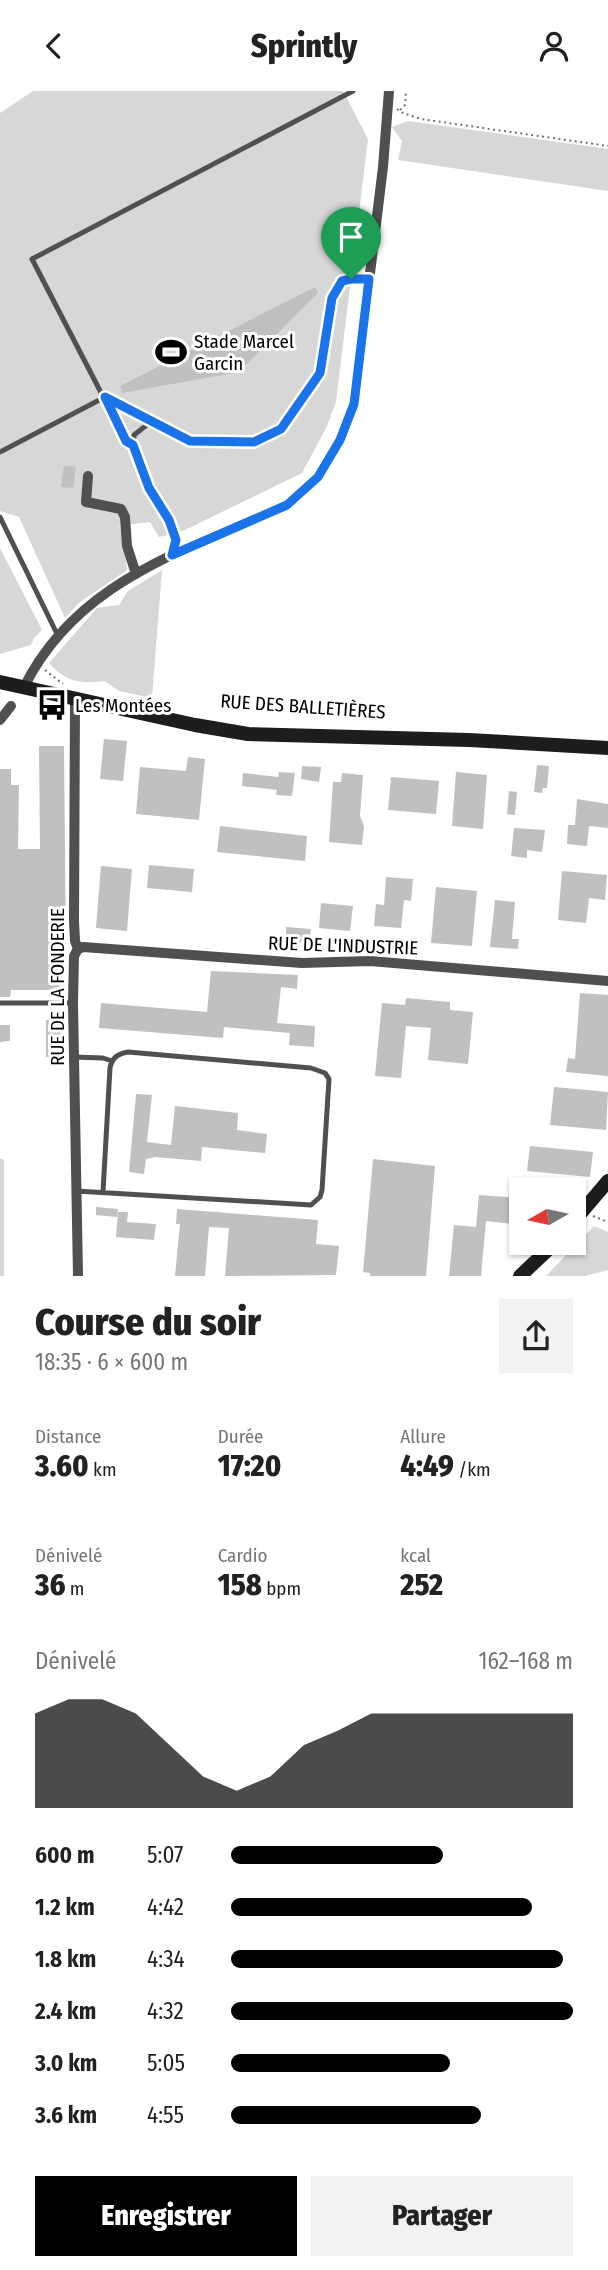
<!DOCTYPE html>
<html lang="fr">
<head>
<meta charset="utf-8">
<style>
	body { margin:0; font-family:"Fira Sans Condensed",sans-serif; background:#f2f2f2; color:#222; height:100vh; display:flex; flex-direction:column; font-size:26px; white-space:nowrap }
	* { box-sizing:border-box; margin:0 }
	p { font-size:23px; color:#767676 }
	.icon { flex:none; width:38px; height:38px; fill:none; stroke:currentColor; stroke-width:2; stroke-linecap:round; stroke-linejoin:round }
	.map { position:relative; height:1185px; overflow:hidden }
	.side { display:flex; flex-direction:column; background:#fff; flex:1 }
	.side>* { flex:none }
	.needle { width:46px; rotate:261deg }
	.tools { position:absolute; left:509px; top:1087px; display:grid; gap:14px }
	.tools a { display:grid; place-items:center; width:77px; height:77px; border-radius:0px; background:#fff; box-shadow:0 2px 5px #0004; font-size:35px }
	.pin { position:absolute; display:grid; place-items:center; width:60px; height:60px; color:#fff; margin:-72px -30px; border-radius:50% 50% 50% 0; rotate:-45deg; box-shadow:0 0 7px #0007 }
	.pin .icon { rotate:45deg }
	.round { display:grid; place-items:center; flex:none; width:74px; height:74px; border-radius:0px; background:#f2f2f2 }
	.headline { display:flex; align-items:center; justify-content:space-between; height:119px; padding:0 35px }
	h1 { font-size:38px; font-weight:800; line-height:52px }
	.stats { display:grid; grid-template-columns:repeat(3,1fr); gap:10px; height:119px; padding:7px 35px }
	.stats div { display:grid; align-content:center }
	.stats b { font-size:30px; font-weight:800 }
	.stats small { font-size:19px; font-weight:400 }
	.stats p { font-size:19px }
	.chart { height:196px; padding:14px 35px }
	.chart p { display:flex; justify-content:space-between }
	.chart svg { width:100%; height:126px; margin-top:7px; fill:#000; opacity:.7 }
	.button { display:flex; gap:14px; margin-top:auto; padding:14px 35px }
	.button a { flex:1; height:80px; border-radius:0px; background:#000; color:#fff; font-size:28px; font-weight:800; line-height:80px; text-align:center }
	.button a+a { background:#f2f2f2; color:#222 }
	ul { padding:0 35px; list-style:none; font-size:23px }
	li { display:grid; grid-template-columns:112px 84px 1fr; align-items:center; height:52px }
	li i { height:18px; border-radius:9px; background:#000 }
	header { display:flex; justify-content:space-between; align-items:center; height:91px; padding:0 35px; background:#fff; font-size:32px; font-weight:800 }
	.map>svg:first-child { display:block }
</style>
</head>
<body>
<header><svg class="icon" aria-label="back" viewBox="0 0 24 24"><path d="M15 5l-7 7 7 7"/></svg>Sprintly<svg class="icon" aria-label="person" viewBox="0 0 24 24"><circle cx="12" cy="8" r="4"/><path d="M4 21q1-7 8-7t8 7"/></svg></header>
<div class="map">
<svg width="608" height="1185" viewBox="0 0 608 1185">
	<rect width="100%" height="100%" fill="#fff"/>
	<g fill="#d7d7d7">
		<path d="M33,0H343L368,48L336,311L327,335L302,382L183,440L159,446L150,431L117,435L121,436L127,479L80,511L65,527L19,426L0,420V22Z"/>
		<path d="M408,30L608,58V100L398,69L402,50L392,36Z"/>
		<path d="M0,457L42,539L34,547L31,554L0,563Z"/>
		<path d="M162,479L152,607L119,600L105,590C80,593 66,591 49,572L97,517L119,514L128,500Z"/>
		<path d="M0,1067L4,1069V1185H0Z"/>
		<path d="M594,1135L608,1141V1179L585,1185H546Z"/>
	</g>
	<g fill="#c0c0c0">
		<path d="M315,196L318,202L239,281L122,302L120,295Z"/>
		<path d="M64,375L76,376L73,397L61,396Z"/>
		<path d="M104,648L127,650L123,690L100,688Z"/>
		<path d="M39,655H64L66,868H60V899H11L10,906H0V678H11V694H19L18,758H40Z"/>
		<path d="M188,666L205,668L199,729L136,723L140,676L186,680Z"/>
		<path d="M537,674L549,675L547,697H543L542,702L534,701Z"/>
		<path d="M302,675L321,676L319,691L301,688Z"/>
		<path d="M279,681L295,682L292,705L276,704L277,699L242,695L243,682L278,686Z"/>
		<path d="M456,681L487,684L483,738L452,735Z"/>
		<path d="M342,682L363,684L360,725L364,735L362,754L329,751L333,691H341Z"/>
		<path d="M391,686L439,690L436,723L388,719Z"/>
		<path d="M509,700L517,701L515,724L507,723Z"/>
		<path d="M577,708L608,713V737L589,735L587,755L567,753L568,734H575Z"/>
		<path d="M220,735L307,745L305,770L217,761Z"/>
		<path d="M514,737L545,739L542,761L527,759V767L511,765Z"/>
		<path d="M149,774L194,778L192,801L147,797Z"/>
		<path d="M101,775L132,778L127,840L96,837Z"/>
		<path d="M562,780L607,784L605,809L589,807L586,832L558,829Z"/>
		<path d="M386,786L413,788L411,810L404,809L401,837L374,835L376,813L384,814Z"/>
		<path d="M436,796L477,800L472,855L431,852Z"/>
		<path d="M495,809L515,811L512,848H519L518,858L490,856Z"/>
		<path d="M321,812L353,815L350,840L319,837Z"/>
		<path d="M286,836L311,838L309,852L286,851Z"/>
		<path d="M211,880L298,884L297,898L281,896L277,932L315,935L314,956L289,954L290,942L224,936L223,947L99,937L101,912L207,921Z"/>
		<path d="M580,902L608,904V985L566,981L568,967L575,968Z"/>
		<path d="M406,907L450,911V919L473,921L468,973L428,969L431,937L406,935L401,987L375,985L382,912L405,914Z"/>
		<rect x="46" y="929" width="15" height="37"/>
		<path d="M0,934H10V950L0,951Z"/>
		<path d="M554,996L608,1001L606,1039L550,1034Z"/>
		<path d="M136,1003L152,1004L147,1051L171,1054L175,1015L238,1022L237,1039L267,1043L265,1062L202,1056L201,1070L155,1066L146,1068L144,1083L129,1081Z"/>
		<path d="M530,1055L593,1061L590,1086L527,1080Z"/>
		<path d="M373,1068L435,1075L426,1185H370V1182L363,1181Z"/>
		<path d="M479,1104L522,1107V1134L486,1130L481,1185H449L454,1134L476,1136Z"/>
		<path d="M96,1116L118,1118L117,1126L96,1124Z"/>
		<path d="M177,1118L318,1129L316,1153L339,1155L336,1184L225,1185L229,1137L209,1136L205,1185H175L180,1133H176Z"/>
		<path d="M118,1121H128L127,1131L156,1133L154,1149L116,1146Z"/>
	</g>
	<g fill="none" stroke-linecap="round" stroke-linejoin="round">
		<g stroke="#727272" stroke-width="2" stroke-dasharray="2 3.5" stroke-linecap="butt">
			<path d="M397,18L403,22L421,28L608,55"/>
			<path d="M400,19L405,14L406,0"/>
			<path d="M45,579L63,593"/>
			<path d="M593,1125L608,1131"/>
		</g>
		<g stroke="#505050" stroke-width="5">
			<path d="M133,354L126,350L32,168L353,0"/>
			<path d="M0,361L105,306L152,332"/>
			<path d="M0,426L58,545"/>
			<path d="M172,464C174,459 176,452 176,447C171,412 130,385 134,344L148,333L158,335L190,350L254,351L281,338L320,282L333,207L342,190L351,188H369"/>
			<path d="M0,912H73"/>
			<path d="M74,966L103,967L112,970"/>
			<path d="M76,1100L311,1114L320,1106L322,1099L329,988L325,982L311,977L128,961C117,963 112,967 110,977L103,1101"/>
		</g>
		<g stroke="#505050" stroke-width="10">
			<path d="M88,385L86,411L121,418L125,426L127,455L136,483"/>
			<path d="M24,596C67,510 144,475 227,439C260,425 296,414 319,385C335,364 344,338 354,313L383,76L389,0"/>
			<path d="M75,607L74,830L75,850L78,858L74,865L73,912L78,1185"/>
			<path d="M0,629L11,615"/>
			<path d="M78,858L83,856L302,872L370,870L608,890"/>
		</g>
		<g stroke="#1d1d1d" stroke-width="14">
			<path d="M0,591L195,634L248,643L469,649L608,657"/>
			<path d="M574,1130L608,1090"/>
			<path d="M520,1185L555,1152"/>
		</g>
	</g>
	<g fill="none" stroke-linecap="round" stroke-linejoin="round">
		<defs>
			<path id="route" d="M351,188H369L354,313L340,349L318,386L287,414L172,464L176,449L169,429L149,397L133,354L126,350L105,306L190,350L254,351L281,338L320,282L332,207L342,190Z"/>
		</defs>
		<use href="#route" stroke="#fff" stroke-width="14"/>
		<use href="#route" stroke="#1a73e8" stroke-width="9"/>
	</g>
	<defs>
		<symbol id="stadium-bare" viewBox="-9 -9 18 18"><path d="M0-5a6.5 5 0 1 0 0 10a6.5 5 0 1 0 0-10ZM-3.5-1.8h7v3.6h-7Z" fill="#000" stroke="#fff" stroke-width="2.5" paint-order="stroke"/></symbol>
		<symbol id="bus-bare" viewBox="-9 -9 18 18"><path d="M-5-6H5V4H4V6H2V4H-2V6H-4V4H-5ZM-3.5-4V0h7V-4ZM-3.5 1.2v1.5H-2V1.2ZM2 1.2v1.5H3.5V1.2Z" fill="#000" stroke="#fff" stroke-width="2.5" paint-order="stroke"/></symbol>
	</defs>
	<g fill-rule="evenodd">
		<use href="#stadium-bare" x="149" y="239" width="44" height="44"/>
		<use href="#bus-bare" x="30" y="592" width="44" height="44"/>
	</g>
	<g text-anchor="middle" stroke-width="6" stroke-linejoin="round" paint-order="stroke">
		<g font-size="19" fill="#000" stroke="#fff" text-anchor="start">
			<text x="194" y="257">Stade Marcel<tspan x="194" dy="22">Garcin</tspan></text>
			<text x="75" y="621">Les Montées</text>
		</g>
		<g font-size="19" fill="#000" stroke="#fff">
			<text transform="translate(303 615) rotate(4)" y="7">RUE DES BALLETIÈRES</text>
			<text transform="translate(343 854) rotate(2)" y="7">RUE DE L'INDUSTRIE</text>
			<text transform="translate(57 896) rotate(-90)" y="7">RUE DE LA FONDERIE</text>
		</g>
	</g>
</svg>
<div class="tools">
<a><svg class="needle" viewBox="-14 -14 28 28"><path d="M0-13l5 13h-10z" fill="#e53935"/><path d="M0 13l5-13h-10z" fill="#767676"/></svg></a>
</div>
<div class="pin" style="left:351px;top:188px;background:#1e9e55"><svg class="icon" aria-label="arrive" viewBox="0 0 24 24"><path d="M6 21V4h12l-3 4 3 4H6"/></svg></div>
</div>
<section class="side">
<div class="headline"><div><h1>Course du soir</h1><p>18:35 · 6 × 600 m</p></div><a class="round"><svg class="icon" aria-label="share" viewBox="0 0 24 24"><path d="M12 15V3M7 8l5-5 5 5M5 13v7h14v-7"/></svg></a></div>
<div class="stats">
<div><p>Distance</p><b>3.60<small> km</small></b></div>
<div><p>Durée</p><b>17:20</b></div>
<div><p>Allure</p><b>4:49<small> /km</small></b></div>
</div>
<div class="stats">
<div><p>Dénivelé</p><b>36<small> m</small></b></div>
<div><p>Cardio</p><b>158<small> bpm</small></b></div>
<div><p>kcal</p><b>252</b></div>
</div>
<div class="chart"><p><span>Dénivelé</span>162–168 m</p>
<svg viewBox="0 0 160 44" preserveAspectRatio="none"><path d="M0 44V11L10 6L20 6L30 11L40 22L50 33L60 38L70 33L80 22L90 17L100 11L110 11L120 11L130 11L140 11L150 11L160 11V44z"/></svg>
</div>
<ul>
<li><b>600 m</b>5:07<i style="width:62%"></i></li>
<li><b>1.2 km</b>4:42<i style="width:88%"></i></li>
<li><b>1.8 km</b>4:34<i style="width:97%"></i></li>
<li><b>2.4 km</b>4:32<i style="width:100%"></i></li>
<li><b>3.0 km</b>5:05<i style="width:64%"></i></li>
<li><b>3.6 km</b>4:55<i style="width:73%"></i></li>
</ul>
<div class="button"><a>Enregistrer</a><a>Partager</a></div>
</section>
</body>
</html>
